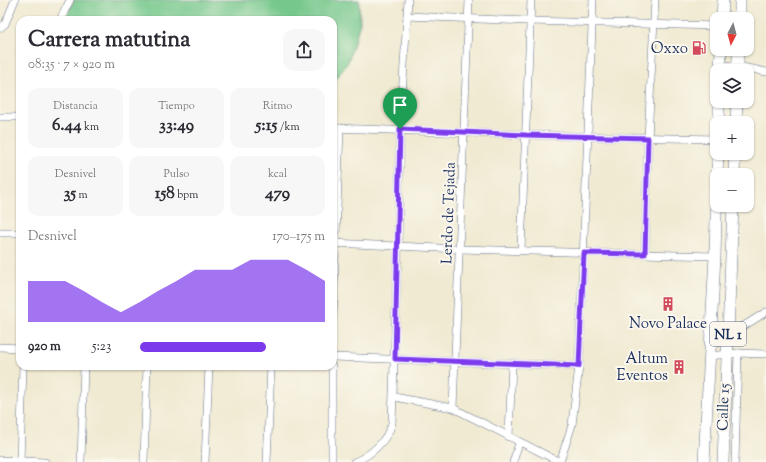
<!DOCTYPE html>
<html lang="es">
<head>
<meta charset="utf-8">
<style>
	body { margin:0; font-family:"Sorts Mill Goudy",serif; background:#f7f7f7; color:#2b2b33; height:100vh; display:flex; flex-direction:column; font-size:15px; white-space:nowrap }
	* { box-sizing:border-box; margin:0 }
	p { font-size:13px; color:#7c7c81 }
	.icon { flex:none; width:22px; height:22px; fill:none; stroke:currentColor; stroke-width:2; stroke-linecap:round; stroke-linejoin:round }
	.map { position:relative; flex:1; overflow:hidden }
	.panel { position:absolute; left:16px; top:16px; width:321px; height:354px; display:flex; flex-direction:column; background:#fff; border-radius:12px; box-shadow:0 1px 3px #0004 }
	.panel>* { flex:none }
	.needle { width:26px; rotate:186deg }
	.fabs { position:absolute; left:710px; top:12px; display:grid; gap:8px }
	.fabs a { display:grid; place-items:center; width:44px; height:44px; border-radius:8px; background:#fff; box-shadow:0 1px 3px #0004; font-size:20px }
	.pin { position:absolute; display:grid; place-items:center; width:34px; height:34px; color:#fff; margin:-41px -17px; border-radius:50% 50% 50% 0; rotate:-45deg; box-shadow:0 0 4px #0007 }
	.pin .icon { rotate:45deg }
	.round { display:grid; place-items:center; flex:none; width:42px; height:42px; border-radius:12px; background:#f7f7f7 }
	.summary { display:flex; align-items:center; justify-content:space-between; height:68px; padding:0 12px }
	h1 { font-size:22px; font-weight:700; line-height:30px }
	.metrics { display:grid; grid-template-columns:repeat(3,1fr); gap:6px; height:68px; padding:4px 12px }
	.metrics div { display:grid; align-content:center; border-radius:10px; background:#f7f7f7; text-align:center }
	.metrics b { font-size:17px; font-weight:700 }
	.metrics small { font-size:11px; font-weight:400 }
	.metrics p { font-size:11px }
	.chart { height:112px; padding:8px 12px }
	.chart p { display:flex; justify-content:space-between }
	.chart svg { width:100%; height:72px; margin-top:4px; fill:#7c3aed; opacity:.7 }
	ul { padding:0 12px; list-style:none; font-size:13px }
	li { display:grid; grid-template-columns:64px 48px 1fr; align-items:center; height:30px }
	li i { height:10px; border-radius:5px; background:#7c3aed }
	.map>svg:first-child { display:block }
</style>
</head>
<body>
<div class="map">
<svg width="766" height="462" viewBox="0 0 766 462">
	<rect width="100%" height="100%" fill="#fbf7ec"/>
	<filter id="ink" filterUnits="userSpaceOnUse"><feTurbulence type="fractalNoise" baseFrequency=".025" numOctaves="2"/><feDisplacementMap in="SourceGraphic" scale="8" xChannelSelector="R" yChannelSelector="G"/><feConvolveMatrix kernelMatrix="1 2 1 2 8 2 1 2 1" color-interpolation-filters="sRGB"/></filter>
	<filter id="wash" filterUnits="userSpaceOnUse"><feTurbulence type="fractalNoise" baseFrequency=".012" numOctaves="4" result="noise"/><feDisplacementMap in="SourceGraphic" scale="16" xChannelSelector="R" yChannelSelector="G"/><feGaussianBlur stdDeviation="0.9" result="paint"/><feColorMatrix in="noise" values="0 0 0 0 0 0 0 0 0 0 0 0 0 0 0 0 0 1.4 0 .05"/><feComposite in="paint" operator="in"/></filter>
	<g filter="url(#wash)">
		<rect width="100%" height="100%" fill="#f0ead2"/>
		<path fill="#74c78b" stroke="#487b74" d="M74,0H359L360,23L348,62L333,83V20H65Z"/>
	</g>
	<g filter="url(#ink)">
		<g fill="none" stroke-linecap="round" stroke-linejoin="round">
			<defs>
				<g id="minor">
					<path d="M407,16L530,21L717,26"/>
					<path d="M60,20L70,0"/>
					<path d="M0,28L5,24L15,0"/>
					<path d="M721,65L738,66L766,72"/>
					<path d="M0,117H20"/>
					<path d="M333,128L526,135L717,139"/>
					<path d="M0,233H20"/>
					<path d="M333,243L460,249L715,256"/>
					<path d="M521,250L531,0"/>
					<path d="M645,254L648,138L655,0"/>
					<path d="M333,315L340,128"/>
					<path d="M0,347L20,348"/>
					<path d="M709,348L766,312"/>
					<path d="M709,356L738,353L766,354"/>
					<path d="M333,357L579,366"/>
					<path d="M332,366V462"/>
					<path d="M394,397L453,408L560,462L572,425L579,366L593,0"/>
					<path d="M453,408L469,0"/>
					<path d="M509,437L512,363"/>
					<path d="M0,460L45,462"/>
					<path d="M20,462L23,366"/>
					<path d="M81,462L84,366"/>
					<path d="M144,462L147,366"/>
					<path d="M205,462L209,366"/>
					<path d="M267,462L271,366"/>
					<path d="M354,462C370,456 387,441 392,423L398,246L400,129L408,0"/>
					<path d="M513,462L519,443"/>
					<path d="M735,462L738,353"/>
				</g>
				<g id="primary">
					<path d="M722,19L723,0"/>
					<path d="M740,19V0"/>
					<path d="M720,71L721,49"/>
					<path d="M738,71V49"/>
					<path d="M719,123V101"/>
					<path d="M736,123L737,101"/>
					<path d="M717,175L718,153"/>
					<path d="M734,175L735,153"/>
					<path d="M704,462L715,256L717,180"/>
					<path d="M723,462L733,205"/>
				</g>
			</defs>
			<use href="#minor" stroke="#667087" stroke-width="8"/>
			<use href="#primary" stroke="#667087" stroke-width="12"/>
			<use href="#minor" stroke="#fff" stroke-width="7"/>
			<use href="#primary" stroke="#fff" stroke-width="11"/>
		</g>
	</g>
	<g fill="none" stroke-linecap="round" stroke-linejoin="round" filter="url(#ink)">
		<defs>
			<path id="route" d="M400,129L526,135L648,138L645,254L584,253L579,366L395,359Z"/>
		</defs>
		<use href="#route" stroke="#fff" stroke-width="8"/>
		<use href="#route" stroke="#7c3aed" stroke-width="5"/>
	</g>
	<defs>
		<symbol id="fuel-bare" viewBox="-9 -9 18 18"><path d="M-5.5-6h7V0h2V4h1.3V-2.5L3-4.5l.8-.8L6-3V5H2.5V1h-1V6h-7ZM-4.2-4.7v3.2H.2V-4.7Z" fill="#d1495b" stroke="#fbf7ec" stroke-width="2.5" paint-order="stroke"/></symbol>
		<symbol id="building-bare" viewBox="-9 -9 18 18"><path d="M-4-6H4V6H1V3H-1V6H-4ZM-2.5-4.3h1.7v1.8h-1.7ZM.8-4.3h1.7v1.8H.8ZM-2.5-1h1.7V.8h-1.7ZM.8-1h1.7V.8H.8Z" fill="#d1495b" stroke="#fbf7ec" stroke-width="2.5" paint-order="stroke"/></symbol>
	</defs>
	<g fill-rule="evenodd">
		<use href="#fuel-bare" x="689" y="38" width="20" height="20"/>
		<use href="#building-bare" x="658" y="294" width="20" height="20"/>
		<use href="#building-bare" x="669" y="357" width="20" height="20"/>
	</g>
	<g text-anchor="middle" stroke-width="4" stroke-linejoin="round" paint-order="stroke">
		<rect fill="#fbf7ec" stroke="#5e6b89" stroke-width="1" x="710" y="322" width="36" height="24" rx="3"/>
		<g font-size="14" font-weight="bold" fill="#1b2f5e">
			<text x="728" y="339">NL 1</text>
		</g>
		<g font-size="15" fill="#1b2f5e" stroke="#fbf7ec" text-anchor="end">
			<text x="688" y="53">Oxxo</text>
			<text x="668" y="328" text-anchor="middle">Novo Palace</text>
			<text x="668" y="363">Altum<tspan x="668" dy="17">Eventos</tspan></text>
		</g>
		<g font-size="15" fill="#1b2f5e" stroke="#fbf7ec">
			<text transform="translate(448 213) rotate(-88)" y="5">Lerdo de Tejada</text>
			<text transform="translate(723 407) rotate(-88)" y="5">Calle 15</text>
		</g>
	</g>
</svg>
<div class="fabs">
<a><svg class="needle" viewBox="-14 -14 28 28"><path d="M0-13l5 13h-10z" fill="#e53935"/><path d="M0 13l5-13h-10z" fill="#7c7c81"/></svg></a>
<a><svg class="icon" aria-label="layers" viewBox="0 0 24 24"><path d="M12 4l9 5-9 5-9-5zM3 14l9 5 9-5"/></svg></a>
<a>+</a>
<a>−</a>
</div>
<div class="pin" style="left:400px;top:129px;background:#1e9e55"><svg class="icon" aria-label="arrive" viewBox="0 0 24 24"><path d="M6 21V4h12l-3 4 3 4H6"/></svg></div>
<section class="panel">
<div class="summary"><div><h1>Carrera matutina</h1><p>08:35 · 7 × 920 m</p></div><a class="round"><svg class="icon" aria-label="share" viewBox="0 0 24 24"><path d="M12 15V3M7 8l5-5 5 5M5 13v7h14v-7"/></svg></a></div>
<div class="metrics">
<div><p>Distancia</p><b>6.44<small> km</small></b></div>
<div><p>Tiempo</p><b>33:49</b></div>
<div><p>Ritmo</p><b>5:15<small> /km</small></b></div>
</div>
<div class="metrics">
<div><p>Desnivel</p><b>35<small> m</small></b></div>
<div><p>Pulso</p><b>158<small> bpm</small></b></div>
<div><p>kcal</p><b>479</b></div>
</div>
<div class="chart"><p><span>Desnivel</span>170–175 m</p>
<svg viewBox="0 0 160 44" preserveAspectRatio="none"><path d="M0 44V19L10 19L20 19L30 25L40 32L50 38L60 32L70 25L80 19L90 12L100 12L110 12L120 6L130 6L140 6L150 12L160 19V44z"/></svg>
</div>
<ul>
<li><b>920 m</b>5:23<i style="width:68%"></i></li>
</ul>
</section>
</div>
</body>
</html>
